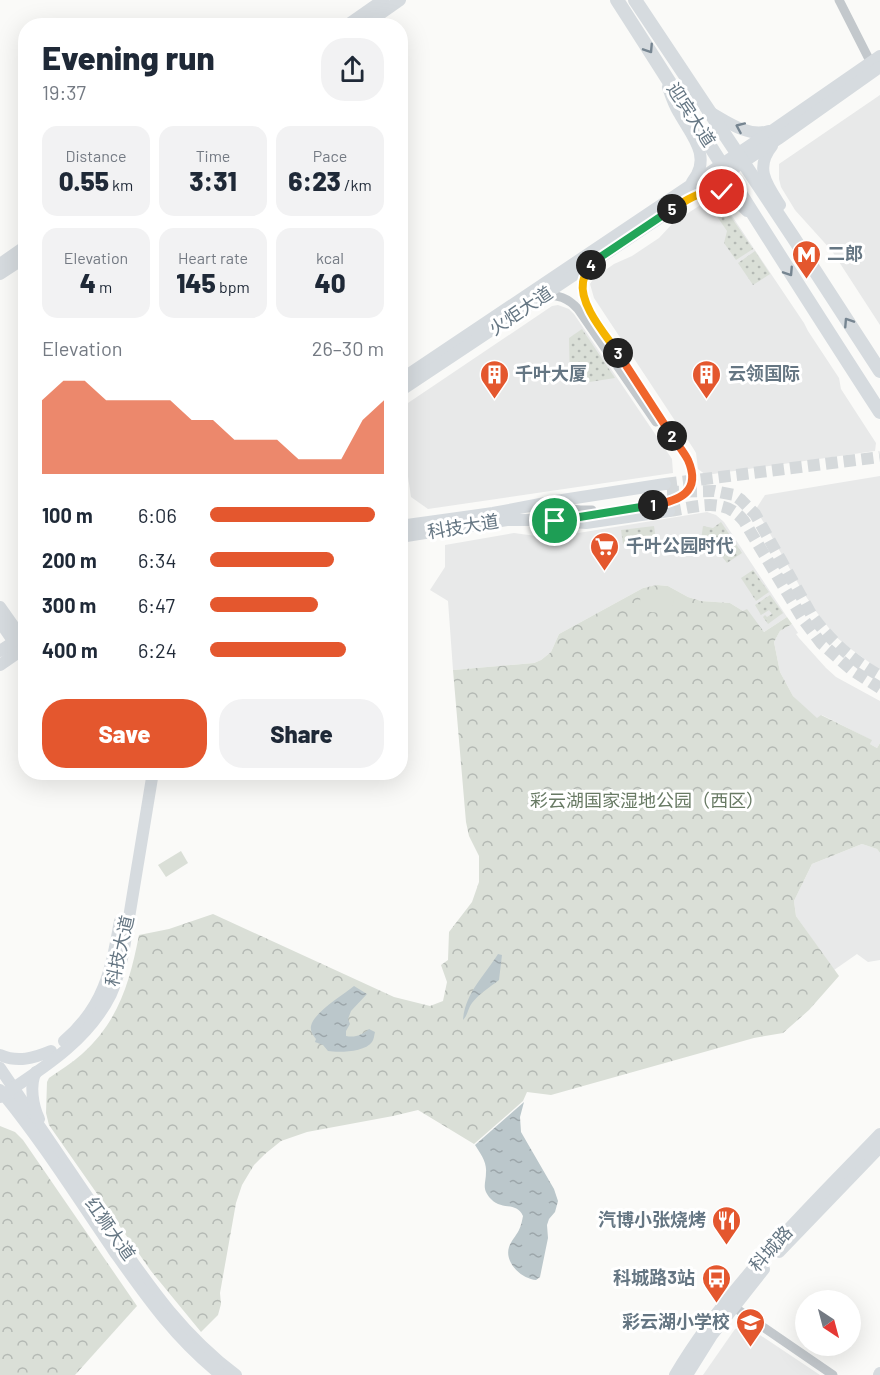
<!DOCTYPE html>
<html lang="en">
<head>
<meta charset="utf-8">
<style>
	body { margin:0; font-family:Barlow,"Noto Sans SC",sans-serif; background:#f2f2f3; color:#1f2937; height:100vh; display:flex; flex-direction:column; font-size:22px; white-space:nowrap }
	* { box-sizing:border-box; margin:0 }
	p { font-size:20px; color:#747a83 }
	.icon { flex:none; width:33px; height:33px; fill:none; stroke:currentColor; stroke-width:2; stroke-linecap:round; stroke-linejoin:round }
	.map { position:relative; flex:1; overflow:hidden }
	.details { position:absolute; left:18px; top:18px; width:390px; height:762px; display:flex; flex-direction:column; background:#fff; border-radius:24px; box-shadow:0 6px 24px #0002 }
	.details>* { flex:none }
	.needle { width:39px; rotate:144deg }
	.controls { position:absolute; left:795px; top:1290px; display:grid; gap:12px }
	.controls a { display:grid; place-items:center; width:66px; height:66px; border-radius:50%; background:#fff; box-shadow:0 6px 24px #0002; font-size:30px }
	.pin { position:absolute; display:grid; place-items:center; width:51px; height:51px; color:#fff; margin:-26px; border:3px solid #fff; border-radius:50%; box-shadow:0 2px 6px #0007 }
	.km { position:absolute; width:30px; height:30px; margin:-15px; border-radius:50%; background:#222; color:#fff; font-size:16px; line-height:30px; text-align:center }
	.round { display:grid; place-items:center; flex:none; width:63px; height:63px; border-radius:24px; background:#f2f2f3 }
	.headline { display:flex; align-items:center; justify-content:space-between; height:102px; padding:0 24px }
	h1 { font-size:33px; font-weight:800; line-height:45px }
	.metrics { display:grid; grid-template-columns:repeat(3,1fr); gap:9px; height:102px; padding:6px 24px }
	.metrics div { display:grid; align-content:center; border-radius:15px; background:#f2f2f3; text-align:center }
	.metrics b { font-size:26px; font-weight:800 }
	.metrics small { font-size:16px; font-weight:400 }
	.metrics p { font-size:16px }
	.chart { height:168px; padding:12px 24px }
	.chart p { display:flex; justify-content:space-between }
	.chart svg { width:100%; height:108px; margin-top:6px; fill:#e4572e; opacity:.7 }
	.primary-button { display:flex; gap:12px; margin-top:auto; padding:12px 24px }
	.primary-button a { flex:1; height:69px; border-radius:24px; background:#e4572e; color:#fff; font-size:24px; font-weight:800; line-height:69px; text-align:center }
	.primary-button a+a { background:#f2f2f3; color:#1f2937 }
	ul { padding:0 24px; list-style:none; font-size:20px }
	li { display:grid; grid-template-columns:96px 72px 1fr; align-items:center; height:45px }
	li i { height:15px; border-radius:8px; background:#e4572e }
	.map>svg:first-child { display:block }
</style>
</head>
<body>
<div class="map">
<svg width="880" height="1375" viewBox="0 0 880 1375">
	<defs>
		<pattern id="grass-dots" width="8" height="8" patternUnits="userSpaceOnUse" patternTransform="scale(1.5)"><rect width="8" height="8" fill="#dadfd7"/><path d="M2 2h.1M6 6h.1" fill="none" stroke="#b4b9b4" stroke-width="1.8" stroke-linecap="round"/></pattern>
		<pattern id="park-crowns" width="20" height="18" patternUnits="userSpaceOnUse" patternTransform="scale(1.5)"><rect width="20" height="18" fill="#dadfd7"/><path d="M2 6a3 3 0 1 1 6 0M12 15a3 3 0 1 1 6 0" fill="none" stroke="#b4b9b4"/></pattern>
		<pattern id="water-ripples" width="26" height="14" patternUnits="userSpaceOnUse" patternTransform="scale(1.5)"><rect width="26" height="14" fill="#bbc7cb"/><path d="M2 4q2-2 4 0t4 0M15 11q2-2 4 0t4 0" fill="none" stroke="#9ca6aa"/></pattern>
	</defs>
	<rect width="100%" height="100%" fill="#fafaf8"/>
	<g fill="#e8e9e9">
		<path d="M880,95V325L832,251L795,210L781,187L779,179V164Z"/>
		<path d="M705,202L726,207L804,323L808,331L839,378L841,389L876,443L875,451L706,475L698,469L696,453L693,448L594,298L590,284L594,278L614,264L632,256L659,238L673,223Z"/>
		<path d="M558,305L569,309L574,314L672,459L673,473L428,509L411,497L401,430L402,407L552,306Z"/>
		<path d="M880,476V670L848,647L835,636L815,610L803,592L756,509L765,495Z"/>
		<path d="M707,512L716,515L724,522L787,617L764,632L743,611L730,603L701,601L688,597L668,586L657,585L643,588L559,634L551,652L541,660L534,663L453,670L448,601L430,590L445,567V545L514,533L536,536L572,534Z"/>
		<path d="M792,624L798,633L796,634L799,638L826,668L836,677L880,701V743L877,748L870,744L871,740L822,715L817,719L793,696L780,672L774,642L780,631Z"/>
		<path d="M862,844L877,849L880,853V960L868,962L857,954L834,970L796,916L794,901L812,864Z"/>
		<path d="M745,1325L820,1375H703L735,1329Z"/>
	</g>
	<g fill="url(#grass-dots)">
		<path d="M725,208L753,249L736,260L724,243L727,231L716,215Z"/>
		<path d="M755,251L770,274L753,285L738,263Z"/>
		<path d="M582,329L615,378L570,385L569,338Z"/>
		<path d="M721,522L742,553L727,563L715,548L701,540L703,526L713,528Z"/>
		<path d="M654,526L656,540L623,544L621,530Z"/>
		<path d="M753,570L769,592L756,601L741,578Z"/>
		<path d="M770,595L783,613L768,624L763,617L765,615L767,617L772,614L769,610L761,615L755,605Z"/>
	</g>
	<g fill="url(#park-crowns)">
		<path d="M657,585L668,586L688,597L701,601L730,603L743,611L747,609L764,632L787,617L792,624L780,631L774,642L780,672L793,696L817,718L821,715L872,740L870,744L877,748L880,743V853L877,849L862,844L812,864L794,901L796,916L839,976L809,1010L783,1033L754,1038L551,1095L527,1092L523,1101L474,1144L418,1110L393,1116L307,1132L281,1141L265,1154L254,1165L242,1185L236,1203L220,1293L221,1304L218,1315L201,1332L151,1271L49,1125L46,1113L47,1082L49,1078C60,1070 72,1063 82,1054C119,1021 130,981 139,935L169,929L213,914L394,997L430,1006L443,1001L447,982L441,965L448,960L449,932L472,902L479,882V856L469,836L466,822L453,670L534,663L541,660L551,652L559,634L643,588Z"/>
		<path d="M0,1126L15,1132L23,1140L137,1306L75,1375H0Z"/>
	</g>
	<g fill="#dadfd7">
		<path d="M641,592L674,595L672,614L639,611Z"/>
		<path d="M181,851L188,863L166,877L158,865Z"/>
	</g>
	<g fill="url(#water-ripples)">
		<path d="M498,954L502,955L499,980C490,987 479,994 472,1003C468,1008 468,1015 463,1020C465,993 485,975 498,954Z"/>
		<path d="M354,986L367,994L351,1011L348,1019L350,1024L346,1031V1036C355,1038 362,1035 369,1029L375,1032C374,1036 374,1039 372,1042C365,1052 339,1053 328,1051L323,1045L315,1042L316,1039C313,1035 310,1031 311,1026C314,1012 343,995 354,986Z"/>
		<path d="M524,1102L520,1117L521,1132L554,1189L558,1201L555,1212L549,1219L547,1225L548,1238L540,1277L536,1280C522,1279 504,1263 509,1247C511,1241 516,1236 519,1230C521,1226 522,1221 523,1216C516,1201 502,1211 491,1199C481,1188 486,1184 486,1172C487,1162 480,1153 475,1145Z"/>
	</g>
	<g fill="none" stroke-linecap="round" stroke-linejoin="round">
		<g stroke="#d5d9db" stroke-width="12" stroke-dasharray="12 6" stroke-linecap="butt">
			<path d="M665,484L880,457"/>
			<path d="M667,492L714,491L734,495L741,500L755,514L811,614C831,642 851,659 880,676"/>
			<path d="M669,511C697,507 724,496 744,521L803,619L821,643L852,670L880,688"/>
		</g>
		<g stroke="#c3c8cc" stroke-width="9">
			<path d="M839,0L871,63"/>
			<path d="M543,296C558,294 568,298 578,309L656,422"/>
			<path d="M557,507L580,510H592"/>
			<path d="M569,518L674,501C694,491 695,474 685,455L589,309C582,294 580,281 590,266"/>
			<path d="M734,1307L833,1375"/>
		</g>
		<g stroke="#d6dbdf" stroke-width="12">
			<path d="M346,26L383,0"/>
			<path d="M363,26L400,0"/>
			<path d="M668,87C671,96 674,105 679,113C691,135 713,157 692,182"/>
			<path d="M708,111C726,121 748,138 769,131"/>
			<path d="M772,146C754,168 767,185 780,205"/>
			<path d="M699,194C718,186 734,197 747,211"/>
			<path d="M0,264L26,246"/>
			<path d="M0,274L26,257"/>
			<path d="M400,380L773,130L880,56"/>
			<path d="M400,391L778,139L880,67"/>
			<path d="M400,526L493,513L556,501L665,484"/>
			<path d="M400,537L507,520H544L586,523L669,511"/>
			<path d="M0,607L26,644"/>
			<path d="M0,622L20,651"/>
			<path d="M0,651L20,638"/>
			<path d="M0,665L26,647"/>
			<path d="M64,1041C104,1007 111,971 120,921"/>
			<path d="M0,1055C18,1063 34,1058 51,1051"/>
			<path d="M0,1068C36,1121 72,1174 108,1227C147,1283 180,1333 236,1375"/>
			<path d="M36,1072C29,1085 33,1106 39,1119"/>
			<path d="M0,1090C42,1141 77,1197 114,1251C148,1299 175,1338 221,1375"/>
			<path d="M0,1097C42,1069 88,1041 111,994C117,981 120,968 123,954L153,772"/>
			<path d="M779,1252L880,1147"/>
			<path d="M675,1375C729,1284 807,1210 880,1134"/>
			<path d="M687,1375L712,1335L764,1269"/>
			<path d="M879,1375L880,1373"/>
		</g>
		<g stroke="#d6dbdf" stroke-width="14">
			<path d="M617,0C705,137 791,275 880,412"/>
			<path d="M635,0L793,237L880,371"/>
		</g>
	</g>
	<defs><path id="oneway-chevron" d="M-2-3.5L2.5 0L-2 3.5" fill="none" stroke-width="1.6" stroke-linecap="round" stroke-linejoin="round" transform="scale(1.5)"/></defs>
	<g stroke="#768591">
		<use href="#oneway-chevron" transform="translate(649 49) rotate(57)"/>
		<use href="#oneway-chevron" transform="translate(740 127) rotate(-156)"/>
		<use href="#oneway-chevron" transform="translate(789 272) rotate(57)"/>
		<use href="#oneway-chevron" transform="translate(848 322) rotate(-123)"/>
	</g>
	<g fill="none" stroke-linecap="round" stroke-linejoin="round">
		<defs>
			<path id="split-1" d="M555,521L653,505"/>
			<path id="split-2" d="M653,505C679,501 702,492 688,460C684,452 677,444 672,436"/>
			<path id="split-3" d="M618,353L672,436"/>
			<path id="split-4" d="M591,265C587,271 584,276 583,282C579,305 606,335 618,353"/>
			<path id="split-5" d="M591,265L593,262L672,209"/>
			<path id="split-6" d="M672,209C688,199 702,189 722,192"/>
		</defs>
		<use href="#split-1" stroke="#fff" stroke-width="12"/>
		<use href="#split-2" stroke="#fff" stroke-width="12"/>
		<use href="#split-3" stroke="#fff" stroke-width="12"/>
		<use href="#split-4" stroke="#fff" stroke-width="12"/>
		<use href="#split-5" stroke="#fff" stroke-width="12"/>
		<use href="#split-6" stroke="#fff" stroke-width="12"/>
		<use href="#split-1" stroke="#22a559" stroke-width="8"/>
		<use href="#split-2" stroke="#f0652b" stroke-width="8"/>
		<use href="#split-3" stroke="#f0652b" stroke-width="8"/>
		<use href="#split-4" stroke="#f5b400" stroke-width="8"/>
		<use href="#split-5" stroke="#22a559" stroke-width="8"/>
		<use href="#split-6" stroke="#f5b400" stroke-width="8"/>
	</g>
	<defs>
		<symbol id="metro-pin" viewBox="-11 -11 22 30"><path d="M0 17L-7.5 6A9.5 9.5 0 1 1 7.5 6Z" fill="#e4572e" stroke="#fff"/><path d="M-5.5 5V-5H-3L0 0L3-5H5.5V5H3V-.5L0 4L-3-.5V5Z" fill="#fff"/></symbol>
		<symbol id="building-pin" viewBox="-11 -11 22 30"><path d="M0 17L-7.5 6A9.5 9.5 0 1 1 7.5 6Z" fill="#e4572e" stroke="#fff"/><path d="M-4-6H4V6H1V3H-1V6H-4ZM-2.5-4.3h1.7v1.8h-1.7ZM.8-4.3h1.7v1.8H.8ZM-2.5-1h1.7V.8h-1.7ZM.8-1h1.7V.8H.8Z" fill="#fff"/></symbol>
		<symbol id="supermarket-pin" viewBox="-11 -11 22 30"><path d="M0 17L-7.5 6A9.5 9.5 0 1 1 7.5 6Z" fill="#e4572e" stroke="#fff"/><path d="M-6-5.5h2.5l.6 2H6L4.5 2H-2.5L-4.4-4H-6ZM-1.5 3.2a1.3 1.3 0 1 0 .1 0ZM3 3.2a1.3 1.3 0 1 0 .1 0Z" fill="#fff"/></symbol>
		<symbol id="restaurant-pin" viewBox="-11 -11 22 30"><path d="M0 17L-7.5 6A9.5 9.5 0 1 1 7.5 6Z" fill="#e4572e" stroke="#fff"/><path d="M-5-6h1v4h1v-4h1v4h1v-4h1v5L-1.5 .5V6h-2V.5L-5-1ZM5-6V6H3V1.5H1.5Q1.5-4 5-6Z" fill="#fff"/></symbol>
		<symbol id="bus-pin" viewBox="-11 -11 22 30"><path d="M0 17L-7.5 6A9.5 9.5 0 1 1 7.5 6Z" fill="#e4572e" stroke="#fff"/><path d="M-5-6H5V4H4V6H2V4H-2V6H-4V4H-5ZM-3.5-4V0h7V-4ZM-3.5 1.2v1.5H-2V1.2ZM2 1.2v1.5H3.5V1.2Z" fill="#fff"/></symbol>
		<symbol id="school-pin" viewBox="-11 -11 22 30"><path d="M0 17L-7.5 6A9.5 9.5 0 1 1 7.5 6Z" fill="#e4572e" stroke="#fff"/><path d="M0-5L7-2L0 1L-7-2ZM-4 1L0 2.5L4 1V4Q0 6-4 4Z" fill="#fff"/></symbol>
	</defs>
	<g fill-rule="evenodd">
		<use href="#metro-pin" x="790" y="238" width="33" height="45"/>
		<use href="#building-pin" x="478" y="358" width="33" height="45"/>
		<use href="#building-pin" x="690" y="358" width="33" height="45"/>
		<use href="#supermarket-pin" x="588" y="530" width="33" height="45"/>
		<use href="#restaurant-pin" x="710" y="1204" width="33" height="45"/>
		<use href="#bus-pin" x="700" y="1262" width="33" height="45"/>
		<use href="#school-pin" x="734" y="1306" width="33" height="45"/>
	</g>
	<g text-anchor="middle" stroke-width="6" stroke-linejoin="round" paint-order="stroke">
		<g font-size="18" fill="#657683" stroke="#fff">
			<text transform="translate(691 115) rotate(57)" y="6">迎宾大道</text>
			<text transform="translate(521 311) rotate(-34)" y="6">火炬大道</text>
			<text transform="translate(463 527) rotate(-9)" y="6">科技大道</text>
			<text transform="translate(120 951) rotate(-77)" y="6">科技大道</text>
			<text transform="translate(110 1229) rotate(55)" y="6">红狮大道</text>
			<text transform="translate(771 1249) rotate(-48)" y="6">科城路</text>
		</g>
		<g font-size="18" font-weight="bold" fill="#657683" stroke="#fff" text-anchor="start">
			<text x="827" y="260">二郎</text>
			<text x="515" y="380">千叶大厦</text>
			<text x="728" y="380">云领国际</text>
			<text x="626" y="552">千叶公园时代</text>
			<text x="706" y="1226" text-anchor="end">汽博小张烧烤</text>
			<text x="695" y="1284" text-anchor="end">科城路3站</text>
			<text x="730" y="1328" text-anchor="end">彩云湖小学校</text>
		</g>
		<g font-size="18" fill="#687a64" stroke="#fff">
			<text x="647" y="807">彩云湖国家湿地公园（西区）</text>
		</g>
	</g>
</svg>
<div class="controls">
<a><svg class="needle" viewBox="-14 -14 28 28"><path d="M0-13l5 13h-10z" fill="#e53935"/><path d="M0 13l5-13h-10z" fill="#747a83"/></svg></a>
</div>
<div class="pin" style="left:555px;top:521px;background:#1e9e55"><svg class="icon" aria-label="arrive" viewBox="0 0 24 24"><path d="M6 21V4h12l-3 4 3 4H6"/></svg></div>
<div class="pin" style="left:722px;top:192px;background:#d93025"><svg class="icon" aria-label="check" viewBox="0 0 24 24"><path d="M5 12l5 5 9-10"/></svg></div>
<b class="km" style="left:653px;top:505px">1</b>
<b class="km" style="left:672px;top:436px">2</b>
<b class="km" style="left:618px;top:353px">3</b>
<b class="km" style="left:591px;top:265px">4</b>
<b class="km" style="left:672px;top:209px">5</b>
<section class="details">
<div class="headline"><div><h1>Evening run</h1><p>19:37</p></div><a class="round"><svg class="icon" aria-label="share" viewBox="0 0 24 24"><path d="M12 15V3M7 8l5-5 5 5M5 13v7h14v-7"/></svg></a></div>
<div class="metrics">
<div><p>Distance</p><b>0.55<small> km</small></b></div>
<div><p>Time</p><b>3:31</b></div>
<div><p>Pace</p><b>6:23<small> /km</small></b></div>
</div>
<div class="metrics">
<div><p>Elevation</p><b>4<small> m</small></b></div>
<div><p>Heart rate</p><b>145<small> bpm</small></b></div>
<div><p>kcal</p><b>40</b></div>
</div>
<div class="chart"><p><span>Elevation</span>26–30 m</p>
<svg viewBox="0 0 160 44" preserveAspectRatio="none"><path d="M0 44V14L10 6L20 6L30 14L40 14L50 14L60 14L70 22L80 22L90 30L100 30L110 30L120 38L130 38L140 38L150 22L160 14V44z"/></svg>
</div>
<ul>
<li><b>100 m</b>6:06<i style="width:95%"></i></li>
<li><b>200 m</b>6:34<i style="width:71%"></i></li>
<li><b>300 m</b>6:47<i style="width:62%"></i></li>
<li><b>400 m</b>6:24<i style="width:78%"></i></li>
</ul>
<div class="primary-button"><a>Save</a><a>Share</a></div>
</section>
</div>
</body>
</html>
